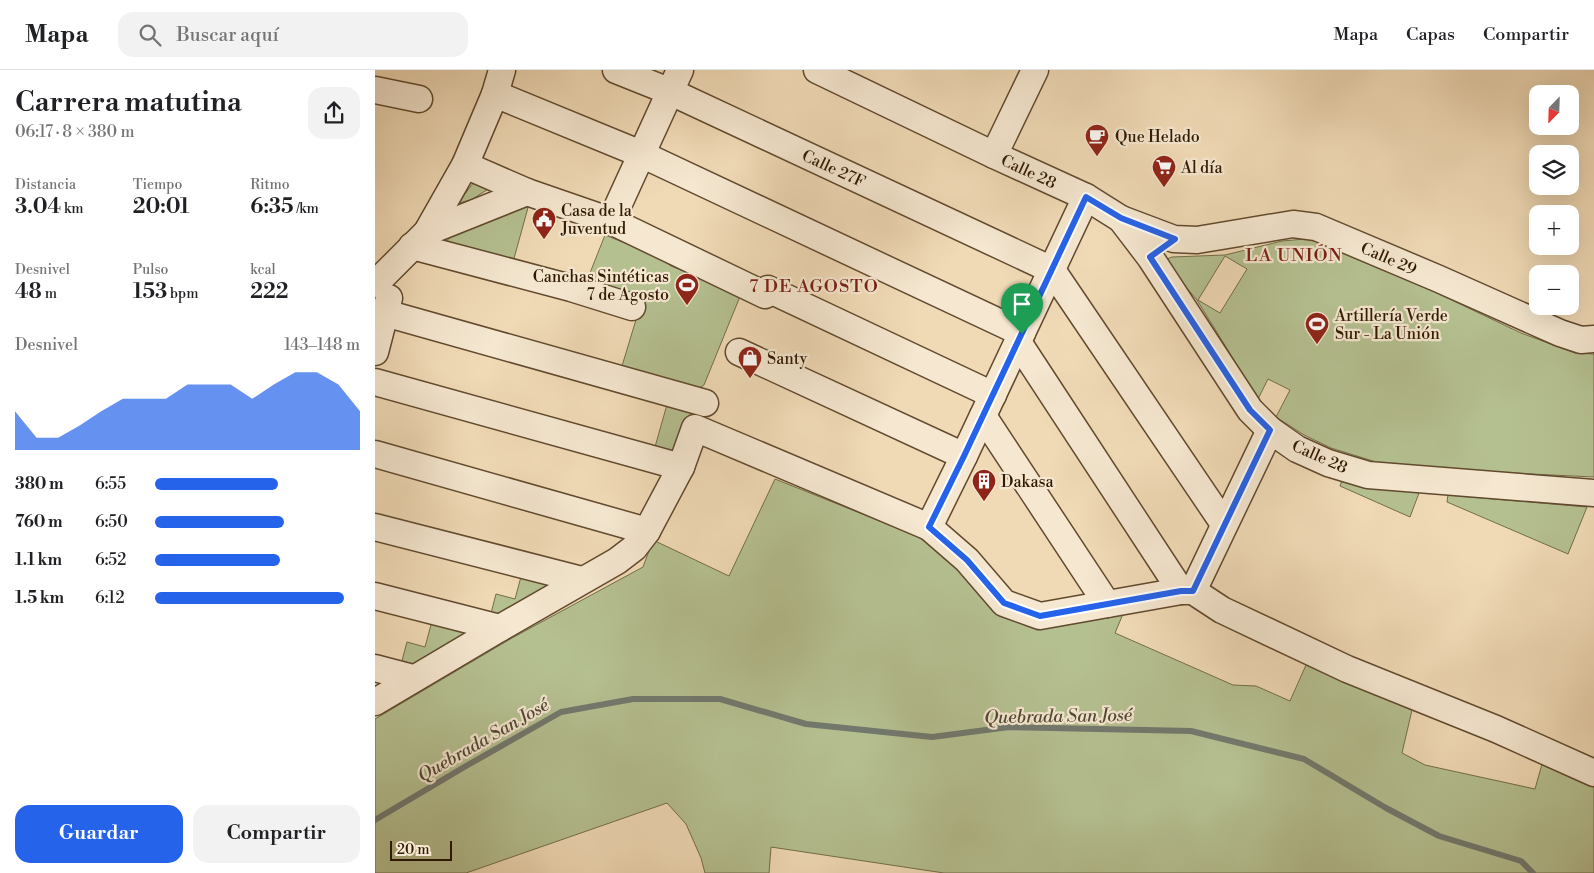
<!DOCTYPE html>
<html lang="es">
<head>
<meta charset="utf-8">
<style>
	body { margin:0; font-family:"Libre Bodoni",serif; background:#f2f2f2; color:#202124; height:100vh; display:flex; flex-direction:column; font-size:19px; white-space:nowrap }
	* { box-sizing:border-box; margin:0 }
	p { font-size:16px; color:#757577 }
	.icon { flex:none; width:28px; height:28px; fill:none; stroke:currentColor; stroke-width:2; stroke-linecap:round; stroke-linejoin:round }
	.map { position:relative; flex:1; overflow:hidden }
	.drawer { display:flex; flex-direction:column; background:#fff; width:375px }
	.drawer>* { flex:none }
	.needle { width:32px; rotate:203deg }
	.tools { position:absolute; left:1154px; top:15px; display:grid; gap:10px }
	.tools a { display:grid; place-items:center; width:50px; height:50px; border-radius:10px; background:#fff; box-shadow:0 5px 20px #0002; font-size:25px }
	.scale { position:absolute; left:15px; bottom:12px; width:62px; box-sizing:border-box; padding-left:5px; border:2px solid #311a01; border-top:0; font-size:14px; line-height:18px; white-space:nowrap; color:#311a01; -webkit-text-stroke:4px #f5e7d0; paint-order:stroke }
	.pin { position:absolute; display:grid; place-items:center; width:42px; height:42px; color:#fff; margin:-51px -21px; border-radius:50% 50% 50% 0; rotate:-45deg; box-shadow:0 0 5px #0007 }
	.pin .icon { rotate:45deg }
	.round { display:grid; place-items:center; flex:none; width:52px; height:52px; border-radius:15px; background:#f2f2f2 }
	.head { display:flex; align-items:center; justify-content:space-between; height:85px; padding:0 15px }
	h1 { font-size:28px; font-weight:600; line-height:38px }
	.stats { display:grid; grid-template-columns:repeat(3,1fr); gap:8px; height:85px; padding:5px 15px }
	.stats div { display:grid; align-content:center }
	.stats b { font-size:21px; font-weight:600 }
	.stats small { font-size:14px; font-weight:400 }
	.stats p { font-size:14px }
	.chart { height:140px; padding:10px 15px }
	.chart p { display:flex; justify-content:space-between }
	.chart svg { width:100%; height:90px; margin-top:5px; fill:#2563eb; opacity:.7 }
	.button { display:flex; gap:10px; margin-top:auto; padding:10px 15px }
	.button a { flex:1; height:58px; border-radius:15px; background:#2563eb; color:#fff; font-size:20px; font-weight:600; line-height:58px; text-align:center }
	.button a+a { background:#f2f2f2; color:#202124 }
	ul { padding:0 15px; list-style:none; font-size:16px }
	li { display:grid; grid-template-columns:80px 60px 1fr; align-items:center; height:38px }
	li i { height:12px; border-radius:6px; background:#2563eb }
	header { display:flex; align-items:center; gap:30px; box-sizing:border-box; height:70px; padding:0 25px; background:#fff; border-bottom:1px solid #e0e0e0 }
	header strong { font-size:24px }
	nav { display:flex; gap:28px; margin-inline-start:auto; font-size:18px }
	.search { width:350px; height:45px; background:#f2f2f2; display:flex; align-items:center; gap:12px; box-sizing:border-box; padding:0 18px; border-radius:15px; color:#757577; font-size:19px }
	main { display:flex; flex:1; min-height:0 }
	.map>svg:first-child { display:block }
</style>
</head>
<body>
<header>
<strong>Mapa</strong>
<div class="search"><svg class="icon" aria-label="search" viewBox="0 0 24 24"><circle cx="10" cy="10" r="6"/><path d="M15 15l6 6"/></svg>Buscar aquí</div>
<nav><a>Mapa</a><a>Capas</a><a>Compartir</a></nav>
</header>
<main>
<section class="drawer">
<div class="head"><div><h1>Carrera matutina</h1><p>06:17 · 8 × 380 m</p></div><a class="round"><svg class="icon" aria-label="share" viewBox="0 0 24 24"><path d="M12 15V3M7 8l5-5 5 5M5 13v7h14v-7"/></svg></a></div>
<div class="stats">
<div><p>Distancia</p><b>3.04<small> km</small></b></div>
<div><p>Tiempo</p><b>20:01</b></div>
<div><p>Ritmo</p><b>6:35<small> /km</small></b></div>
</div>
<div class="stats">
<div><p>Desnivel</p><b>48<small> m</small></b></div>
<div><p>Pulso</p><b>153<small> bpm</small></b></div>
<div><p>kcal</p><b>222</b></div>
</div>
<div class="chart"><p><span>Desnivel</span>143–148 m</p>
<svg viewBox="0 0 160 44" preserveAspectRatio="none"><path d="M0 44V25L10 38L20 38L30 32L40 25L50 19L60 19L70 19L80 12L90 12L100 12L110 19L120 12L130 6L140 6L150 12L160 25V44z"/></svg>
</div>
<ul>
<li><b>380 m</b>6:55<i style="width:60%"></i></li>
<li><b>760 m</b>6:50<i style="width:63%"></i></li>
<li><b>1.1 km</b>6:52<i style="width:61%"></i></li>
<li><b>1.5 km</b>6:12<i style="width:92%"></i></li>
</ul>
<div class="button"><a>Guardar</a><a>Compartir</a></div>
</section>
<div class="map">
<svg width="1219" height="803" viewBox="0 0 1219 803">
	<rect width="100%" height="100%" fill="#f0dab6"/>
	<filter id="stains"><feTurbulence type="fractalNoise" baseFrequency=".004" numOctaves="4"/><feColorMatrix values="0 0 0 0 .2 0 0 0 0 .09 0 0 0 0 .02 0 0 0 .5 -.17"/></filter>
	<radialGradient id="worn" r=".72"><stop offset=".6" stop-color="#630" stop-opacity="0"/><stop offset="1" stop-color="#630" stop-opacity=".3"/></radialGradient>
	<g fill="#b5c091" stroke="#736d49" fill-rule="evenodd">
		<path d="M102,108L118,116L96,130L83,133Z"/>
		<path d="M154,134L138,192L72,173L75,163Z"/>
		<path d="M230,165L282,186L296,196L366,224L329,315L321,320L247,296L263,243L264,230L213,208Z"/>
		<path d="M930,169L951,174L1005,196L1146,263L1200,283L1219,284V407L1072,400L1001,392L956,378L929,365L901,347L915,320L893,309L883,329L822,230L793,196L792,189L797,187L850,185L907,171ZM850,186L872,199L845,243L823,230Z"/>
		<path d="M293,331L309,336L316,344L300,380L294,387L278,384Z"/>
		<path d="M400,409L540,465L566,482L632,545L650,555L670,557L748,544L740,563L858,615L881,616L915,631L931,595L1037,640L1027,683L1050,695L1160,719L1169,687L1219,710V803H569L396,777L394,803H330L326,788L311,754L292,733L91,803H0V649L137,568L268,497L278,470L354,506Z"/>
		<path d="M967,410L1044,423L1035,447L965,416Z"/>
		<path d="M1073,425L1212,437L1193,484L1072,432Z"/>
		<path d="M147,503L179,517L114,551L121,524L140,529Z"/>
		<path d="M57,551L98,558L47,595L25,598L32,572L50,577Z"/>
	</g>
	<g fill="none" stroke-linecap="round" stroke-linejoin="round">
		<path stroke="#72796e" stroke-width="6" d="M0,750L91,696L186,642L258,629H345L431,654L557,667L634,657L816,661L929,689L1011,738L1064,766L1146,791L1158,803"/>
		<defs>
			<g id="minor">
				<path d="M241,0L296,22L677,200L849,454"/>
				<path d="M442,0L619,85L711,127L746,149L775,187L875,340L895,360L922,379L953,393L993,405L1219,423"/>
				<path d="M0,20L44,29"/>
				<path d="M120,24L266,84L647,263"/>
				<path d="M619,85L660,0"/>
				<path d="M90,95L152,122L236,151L390,225"/>
				<path d="M746,149L799,169L822,170L918,154L941,157L1064,209L1185,263L1206,270L1219,269"/>
				<path d="M236,151L305,0"/>
				<path d="M52,162L152,122"/>
				<path d="M37,176L196,218L257,237"/>
				<path d="M0,214L52,162L90,95L120,24L127,0"/>
				<path d="M393,219L618,325"/>
				<path d="M10,243L330,333"/>
				<path d="M643,272L806,521"/>
				<path d="M0,282L14,228"/>
				<path d="M364,282L589,386"/>
				<path d="M0,312L306,397"/>
				<path d="M608,346L732,534"/>
				<path d="M0,384L272,461"/>
				<path d="M0,457L207,510"/>
				<path d="M554,457L589,386L711,127"/>
				<path d="M818,521L895,360"/>
				<path d="M0,526L125,558"/>
				<path d="M0,598L38,608"/>
				<path d="M0,632L125,558L242,491L259,478L272,461L306,397L320,358L554,457L592,490L629,533L665,546L806,521H818L847,540L972,599L1121,659L1219,703"/>
			</g>
		</defs>
		<use href="#minor" stroke="#614a2e" stroke-width="29"/>
		<use href="#minor" stroke="#f5e7d0" stroke-width="26"/>
	</g>
	<g fill="none" stroke-linecap="round" stroke-linejoin="round">
		<defs>
			<path id="route" d="M711,127L746,148L800,169L775,187L875,340L895,360L818,521H806L665,546L629,533L592,490L554,457L589,386Z"/>
		</defs>
		<use href="#route" stroke="#fff" stroke-width="10"/>
		<use href="#route" stroke="#2563eb" stroke-width="6"/>
	</g>
	<defs>
		<symbol id="cafe-pin" viewBox="-11 -11 22 30"><path d="M0 17L-7.5 6A9.5 9.5 0 1 1 7.5 6Z" fill="#8f2418" stroke="#f5e7d0"/><path d="M-5.5-4.5H6V0H3Q3 3.5 0 3.5H-2.5Q-5.5 3.5-5.5 0ZM3-3.2v2h1.7v-2ZM-6 4.5H4V6H-6Z" fill="#fff"/></symbol>
		<symbol id="supermarket-pin" viewBox="-11 -11 22 30"><path d="M0 17L-7.5 6A9.5 9.5 0 1 1 7.5 6Z" fill="#8f2418" stroke="#f5e7d0"/><path d="M-6-5.5h2.5l.6 2H6L4.5 2H-2.5L-4.4-4H-6ZM-1.5 3.2a1.3 1.3 0 1 0 .1 0ZM3 3.2a1.3 1.3 0 1 0 .1 0Z" fill="#fff"/></symbol>
		<symbol id="civic-pin" viewBox="-11 -11 22 30"><path d="M0 17L-7.5 6A9.5 9.5 0 1 1 7.5 6Z" fill="#8f2418" stroke="#f5e7d0"/><path d="M-.6-6.5H3V-4.5H.6V-3L4-1V1h2V6H-6V1h2V-1L-.6-3ZM-1.2 2.5V6h2.4V2.5Z" fill="#fff"/></symbol>
		<symbol id="stadium-pin" viewBox="-11 -11 22 30"><path d="M0 17L-7.5 6A9.5 9.5 0 1 1 7.5 6Z" fill="#8f2418" stroke="#f5e7d0"/><path d="M0-5a6.5 5 0 1 0 0 10a6.5 5 0 1 0 0-10ZM-3.5-1.8h7v3.6h-7Z" fill="#fff"/></symbol>
		<symbol id="shop-pin" viewBox="-11 -11 22 30"><path d="M0 17L-7.5 6A9.5 9.5 0 1 1 7.5 6Z" fill="#8f2418" stroke="#f5e7d0"/><path d="M-5-2.5h2.3a2.7 3.5 0 0 1 5.4 0H5L5.5 6h-11ZM-1.5-2.5h3a1.5 2.3 0 0 0-3 0Z" fill="#fff"/></symbol>
		<symbol id="building-pin" viewBox="-11 -11 22 30"><path d="M0 17L-7.5 6A9.5 9.5 0 1 1 7.5 6Z" fill="#8f2418" stroke="#f5e7d0"/><path d="M-4-6H4V6H1V3H-1V6H-4ZM-2.5-4.3h1.7v1.8h-1.7ZM.8-4.3h1.7v1.8H.8ZM-2.5-1h1.7V.8h-1.7ZM.8-1h1.7V.8H.8Z" fill="#fff"/></symbol>
	</defs>
	<g fill-rule="evenodd">
		<use href="#cafe-pin" x="708" y="52" width="28" height="38"/>
		<use href="#supermarket-pin" x="775" y="83" width="28" height="38"/>
		<use href="#civic-pin" x="155" y="135" width="28" height="38"/>
		<use href="#stadium-pin" x="298" y="201" width="28" height="38"/>
		<use href="#stadium-pin" x="928" y="240" width="28" height="38"/>
		<use href="#shop-pin" x="361" y="274" width="28" height="38"/>
		<use href="#building-pin" x="595" y="397" width="28" height="38"/>
	</g>
	<g text-anchor="middle" stroke-width="4.5" stroke-linejoin="round" paint-order="stroke">
		<g font-size="16" fill="#311a01" stroke="#f5e7d0" text-anchor="start">
			<text x="740" y="72">Que Helado</text>
			<text x="806" y="103">Al día</text>
			<text x="186" y="146">Casa de la<tspan x="186" dy="18">Juventud</tspan></text>
			<text x="294" y="212" text-anchor="end">Canchas Sintéticas<tspan x="294" dy="18">7 de Agosto</tspan></text>
			<text x="960" y="251">Artillería Verde<tspan x="960" dy="18">Sur - La Unión</tspan></text>
			<text x="392" y="294">Santy</text>
			<text x="626" y="417">Dakasa</text>
		</g>
		<g font-size="16" fill="#311a01" stroke="#f5e7d0">
			<text transform="translate(459 98) rotate(25)" y="6">Calle 27F</text>
			<text transform="translate(654 101) rotate(25)" y="6">Calle 28</text>
			<text transform="translate(1014 188) rotate(23)" y="6">Calle 29</text>
			<text transform="translate(945 386) rotate(24)" y="6">Calle 28</text>
		</g>
		<g font-size="18" letter-spacing="1" fill="#7a1f14" stroke="#f5e7d0">
			<text x="919" y="191">LA UNIÓN</text>
			<text x="439" y="222">7 DE AGOSTO</text>
		</g>
		<g font-size="18" font-style="italic" fill="#514a37" stroke="#f5e7d0">
			<text transform="translate(683 646) rotate(-1)" y="6">Quebrada San José</text>
			<text transform="translate(108 670) rotate(-30)" y="6">Quebrada San José</text>
		</g>
	</g>
	<rect width="100%" height="100%" filter="url(#stains)"/>
	<rect width="100%" height="100%" fill="url(#worn)"/>
</svg>
<div class="tools">
<a><svg class="needle" viewBox="-14 -14 28 28"><path d="M0-13l5 13h-10z" fill="#e53935"/><path d="M0 13l5-13h-10z" fill="#757577"/></svg></a>
<a><svg class="icon" aria-label="layers" viewBox="0 0 24 24"><path d="M12 4l9 5-9 5-9-5zM3 14l9 5 9-5"/></svg></a>
<a>+</a>
<a>−</a>
</div>
<div class="scale">20 m</div>
<div class="pin" style="left:647px;top:264px;background:#1e9e55"><svg class="icon" aria-label="arrive" viewBox="0 0 24 24"><path d="M6 21V4h12l-3 4 3 4H6"/></svg></div>
</div>
</main>
</body>
</html>
